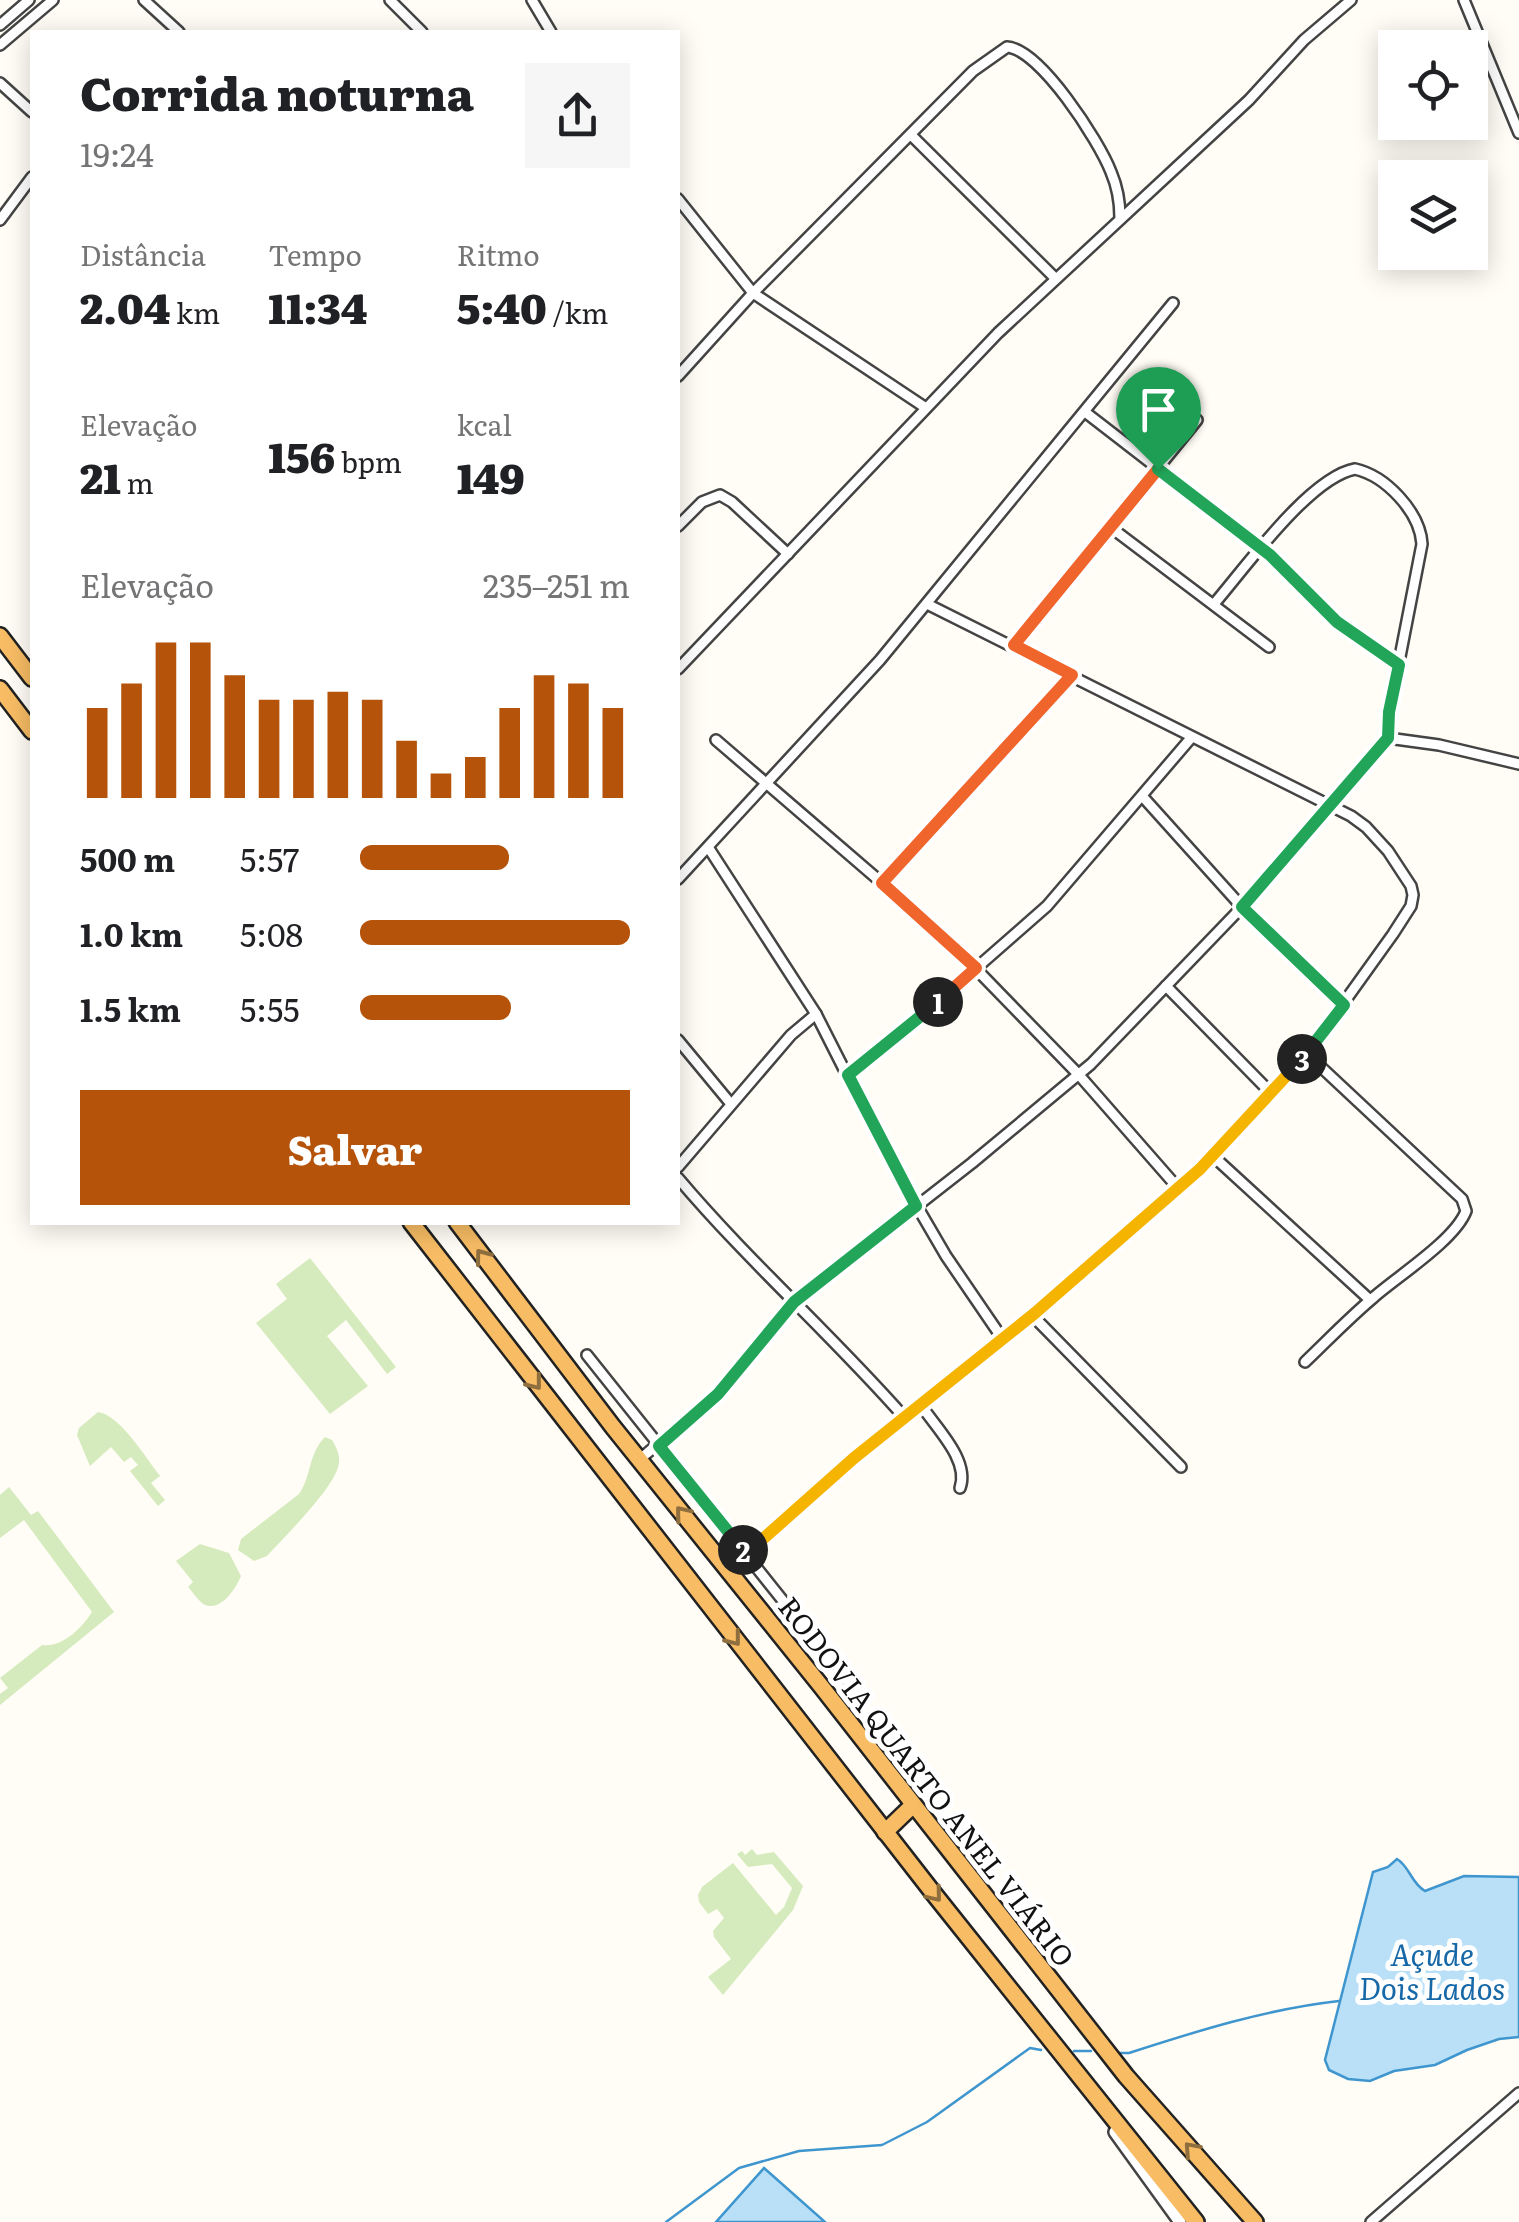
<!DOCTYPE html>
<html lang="pt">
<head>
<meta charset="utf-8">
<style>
	body { margin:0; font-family:Literata,serif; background:#f6f6f6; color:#202124; height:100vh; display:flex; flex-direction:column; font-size:38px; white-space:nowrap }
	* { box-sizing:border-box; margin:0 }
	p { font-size:32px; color:#757577 }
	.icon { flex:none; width:55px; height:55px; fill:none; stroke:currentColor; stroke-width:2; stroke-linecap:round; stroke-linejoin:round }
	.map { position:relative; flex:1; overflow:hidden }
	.details { position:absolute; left:30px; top:30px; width:650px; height:1195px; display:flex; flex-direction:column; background:#fff; border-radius:0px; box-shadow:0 5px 25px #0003 }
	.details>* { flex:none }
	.controls { position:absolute; left:1378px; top:30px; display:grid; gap:20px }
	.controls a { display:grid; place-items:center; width:110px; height:110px; border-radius:0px; background:#fff; box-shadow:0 5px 25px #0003; font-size:50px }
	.pin { position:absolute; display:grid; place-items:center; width:85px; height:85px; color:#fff; margin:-102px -42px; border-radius:50% 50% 50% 0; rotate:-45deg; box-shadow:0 0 10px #0007 }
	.pin .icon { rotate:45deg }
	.km { position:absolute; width:50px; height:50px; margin:-25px; border-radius:50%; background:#222; color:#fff; font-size:28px; line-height:50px; text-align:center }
	.round { display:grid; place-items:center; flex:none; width:105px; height:105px; border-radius:0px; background:#f6f6f6 }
	.summary { display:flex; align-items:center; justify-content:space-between; height:170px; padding:0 50px }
	h1 { font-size:45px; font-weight:800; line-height:75px }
	.figures { display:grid; grid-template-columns:repeat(3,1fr); gap:15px; height:170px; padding:10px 50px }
	.figures div { display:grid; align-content:center }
	.figures b { font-size:42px; font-weight:800 }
	.figures small { font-size:28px; font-weight:400 }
	.figures p { font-size:28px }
	.chart { height:280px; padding:20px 50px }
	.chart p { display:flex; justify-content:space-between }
	.chart svg { width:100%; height:180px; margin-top:10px; stroke:#b45309; stroke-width:6 }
	.cta { display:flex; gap:20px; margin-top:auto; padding:20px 50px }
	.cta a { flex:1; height:115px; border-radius:0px; background:#b45309; color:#fff; font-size:40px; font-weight:800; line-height:115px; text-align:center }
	ul { padding:0 50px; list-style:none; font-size:32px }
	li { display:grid; grid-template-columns:160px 120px 1fr; align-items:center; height:75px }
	li i { height:25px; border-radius:12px; background:#b45309 }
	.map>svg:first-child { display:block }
</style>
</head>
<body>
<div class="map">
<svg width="1519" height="2222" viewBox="0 0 1519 2222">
	<rect width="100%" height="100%" fill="#fffdf5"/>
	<g fill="#d5ebbd">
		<path d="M310,1258L396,1367L387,1374L346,1320L327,1336L368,1386L330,1414L256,1323L287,1299L276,1284Z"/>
		<path d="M98,1412C120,1415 146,1458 160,1476L151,1483L165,1500L158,1506L130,1471L138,1465L131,1457L124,1462L111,1447L90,1466L77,1435L79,1428Z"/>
		<path d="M325,1437L332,1440C336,1447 340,1454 339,1462C338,1485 283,1538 267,1556L254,1561L238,1550L241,1539L299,1494C312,1475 308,1454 325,1437Z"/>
		<path d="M9,1487L31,1515L38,1511L114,1612L0,1705V1694L8,1688L0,1678L42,1645C62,1648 82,1628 92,1612L24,1520L0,1538V1495Z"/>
		<path d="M200,1544L229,1553L241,1576C236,1588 222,1611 205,1605C199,1602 192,1591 188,1587L193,1582L176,1561Z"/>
		<path d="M752,1849L757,1855L774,1852L803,1886L793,1910L723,1995L708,1977L731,1959L714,1937L713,1931L724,1918L717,1909L708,1914L699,1902L698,1895L702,1887L733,1863L776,1915L784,1907L792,1888L772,1864L748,1867L737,1854L742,1851L745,1855Z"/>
	</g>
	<g fill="#b9e0f7" stroke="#3f96cf" stroke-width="2.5">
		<path d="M1397,1859C1410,1867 1411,1883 1425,1891L1464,1876L1519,1877V2037L1499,2039L1467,2050L1435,2065L1394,2071L1370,2081L1348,2079L1329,2070L1325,2060L1373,1872L1388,1867Z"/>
		<path d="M764,2168L825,2222H716Z"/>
	</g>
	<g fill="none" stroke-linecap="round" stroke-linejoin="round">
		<g stroke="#3f96cf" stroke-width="2.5">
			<path d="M1074,2051H1091"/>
			<path d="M1119,2053H1129C1197,2031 1267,2009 1339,2001"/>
			<path d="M666,2222L739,2168L799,2151L882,2145L927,2122L1030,2048L1041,2050"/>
		</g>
		<defs>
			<g id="minor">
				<path d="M144,0L179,32"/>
				<path d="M390,0L422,32"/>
				<path d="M532,0L551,32"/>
				<path d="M1464,0L1519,133"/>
				<path d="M0,25L29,0"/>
				<path d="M0,45L53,0"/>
				<path d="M0,83L32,112"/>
				<path d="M911,135L1055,278"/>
				<path d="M678,199L753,293L926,408"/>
				<path d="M0,220L32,177"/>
				<path d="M678,376L753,293L973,71L1007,47C1040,49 1099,141 1111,172C1117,186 1120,203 1120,218"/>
				<path d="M1085,412L1270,555L1337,622L1399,665"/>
				<path d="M678,526L702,502L720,495L732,502L788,554"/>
				<path d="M1109,526L1269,647"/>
				<path d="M1214,604C1245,568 1310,477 1355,469C1386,476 1420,512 1422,544L1389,713L1388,738"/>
				<path d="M1014,645L1197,420"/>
				<path d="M678,669L998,333L1249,100L1304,40L1351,0"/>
				<path d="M716,740L946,938L1079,1075L1178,1188"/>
				<path d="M1143,797L1242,907L1343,1005"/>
				<path d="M708,847L816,1014L890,1160L946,1256L1002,1338"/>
				<path d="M678,879L880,660L1173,303"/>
				<path d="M882,883L1072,675"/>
				<path d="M1166,986L1270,1092"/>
				<path d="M678,1040L731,1104"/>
				<path d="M848,1075L933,1006L1047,906L1191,738"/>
				<path d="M1213,1156L1370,1300"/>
				<path d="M678,1167L791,1035L816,1014"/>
				<path d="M678,1178C749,1262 831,1334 904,1417"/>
				<path d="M1032,1315L1181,1467"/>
				<path d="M587,1355L847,1681"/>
				<path d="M1305,1362C1328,1340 1350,1317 1374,1297C1398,1276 1455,1240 1466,1211L1462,1199L1307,1054"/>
				<path d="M921,1405C936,1428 970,1460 960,1488"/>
				<path d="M639,1460L718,1393L794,1302L972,1163L1091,1064L1242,907L1388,738L1439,745L1519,764"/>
				<path d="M727,1569L854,1458L1035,1313L1187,1180L1307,1054L1393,934L1411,906L1413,895L1411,886L1388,851L1366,827L1351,816L927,604"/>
				<path d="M1371,2222L1519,2093"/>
			</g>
			<path id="tertiary" d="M1115,2132L1180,2222"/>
			<g id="trunk">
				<path d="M0,636L32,678"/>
				<path d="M0,689L32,731"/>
				<path d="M411,1222L934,1894L1196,2222"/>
				<path d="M457,1222L613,1427L821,1686L1126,2076L1255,2222"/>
				<path d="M885,1832L912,1806"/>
			</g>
		</defs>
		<use href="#minor" stroke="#444" stroke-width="14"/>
		<use href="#tertiary" stroke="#444" stroke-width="16"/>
		<use href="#trunk" stroke="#222" stroke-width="20"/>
		<use href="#minor" stroke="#fff" stroke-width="9"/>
		<use href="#tertiary" stroke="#fff" stroke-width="11"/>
		<use href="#trunk" stroke="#f7bc64" stroke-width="15"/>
	</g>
	<defs><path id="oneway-chevron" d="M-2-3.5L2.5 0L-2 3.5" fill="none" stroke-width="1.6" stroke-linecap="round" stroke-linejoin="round" transform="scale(2.5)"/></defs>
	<g stroke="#906f3f">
		<use href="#oneway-chevron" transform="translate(482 1256) rotate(-127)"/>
		<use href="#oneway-chevron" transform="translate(535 1383) rotate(52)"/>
		<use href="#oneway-chevron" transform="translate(682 1513) rotate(-129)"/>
		<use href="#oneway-chevron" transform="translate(734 1639) rotate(52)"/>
		<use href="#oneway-chevron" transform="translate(935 1895) rotate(51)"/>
		<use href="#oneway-chevron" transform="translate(1191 2149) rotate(-132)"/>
	</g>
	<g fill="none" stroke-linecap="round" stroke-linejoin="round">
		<defs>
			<path id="split-1" d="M938,1002L976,968L882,883L1072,675L1014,645L1158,469"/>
			<path id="split-2" d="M743,1550L659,1446L718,1394L794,1302L916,1206L848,1075L938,1002"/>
			<path id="split-3" d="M743,1550L746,1554L854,1458L1035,1313L1200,1169L1302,1059"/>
			<path id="split-4" d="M1158,469L1270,555L1337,622L1399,665L1389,712L1388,738L1242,907L1344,1005L1302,1059"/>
		</defs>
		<use href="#split-1" stroke="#fff" stroke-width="20"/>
		<use href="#split-2" stroke="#fff" stroke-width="20"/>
		<use href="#split-3" stroke="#fff" stroke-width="20"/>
		<use href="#split-4" stroke="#fff" stroke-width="20"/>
		<use href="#split-1" stroke="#f0652b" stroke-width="12"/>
		<use href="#split-2" stroke="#22a559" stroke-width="12"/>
		<use href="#split-3" stroke="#f5b400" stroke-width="12"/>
		<use href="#split-4" stroke="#22a559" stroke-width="12"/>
	</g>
	<g text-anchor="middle" stroke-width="10" stroke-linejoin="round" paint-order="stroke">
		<g font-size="28" fill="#111" stroke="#fff">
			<text transform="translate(926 1782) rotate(52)" y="10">RODOVIA QUARTO ANEL VIÁRIO</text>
		</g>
		<g font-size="30" font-style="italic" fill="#1768a6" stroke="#fff">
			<text x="1432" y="1966">Açude<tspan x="1432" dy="34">Dois Lados</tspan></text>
		</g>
	</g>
</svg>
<div class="controls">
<a><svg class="icon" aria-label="locate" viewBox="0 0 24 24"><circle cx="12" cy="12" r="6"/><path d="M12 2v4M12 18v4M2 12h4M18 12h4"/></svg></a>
<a><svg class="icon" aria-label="layers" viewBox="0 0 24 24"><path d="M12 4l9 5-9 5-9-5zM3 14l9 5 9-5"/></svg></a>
</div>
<div class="pin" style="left:1158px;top:469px;background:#1e9e55"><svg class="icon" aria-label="arrive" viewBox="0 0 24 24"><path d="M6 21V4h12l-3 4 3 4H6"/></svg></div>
<b class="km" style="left:938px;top:1002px">1</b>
<b class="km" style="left:743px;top:1550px">2</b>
<b class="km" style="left:1302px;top:1059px">3</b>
<section class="details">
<div class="summary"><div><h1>Corrida noturna</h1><p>19:24</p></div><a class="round"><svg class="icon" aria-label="share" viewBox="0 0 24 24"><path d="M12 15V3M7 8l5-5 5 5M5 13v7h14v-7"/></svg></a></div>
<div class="figures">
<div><p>Distância</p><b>2.04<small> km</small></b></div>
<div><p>Tempo</p><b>11:34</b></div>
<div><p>Ritmo</p><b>5:40<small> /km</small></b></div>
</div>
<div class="figures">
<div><p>Elevação</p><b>21<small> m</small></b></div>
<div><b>156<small> bpm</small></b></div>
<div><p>kcal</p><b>149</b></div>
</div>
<div class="chart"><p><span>Elevação</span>235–251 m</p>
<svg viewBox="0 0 160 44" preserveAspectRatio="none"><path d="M5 44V22M15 44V16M25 44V6M35 44V6M45 44V14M55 44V20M65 44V20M75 44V18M85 44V20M95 44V30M105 44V38M115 44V34M125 44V22M135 44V14M145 44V16M155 44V22"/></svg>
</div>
<ul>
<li><b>500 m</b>5:57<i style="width:55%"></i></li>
<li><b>1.0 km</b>5:08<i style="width:100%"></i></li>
<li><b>1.5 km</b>5:55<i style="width:56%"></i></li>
</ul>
<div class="cta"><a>Salvar</a></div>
</section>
</div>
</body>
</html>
